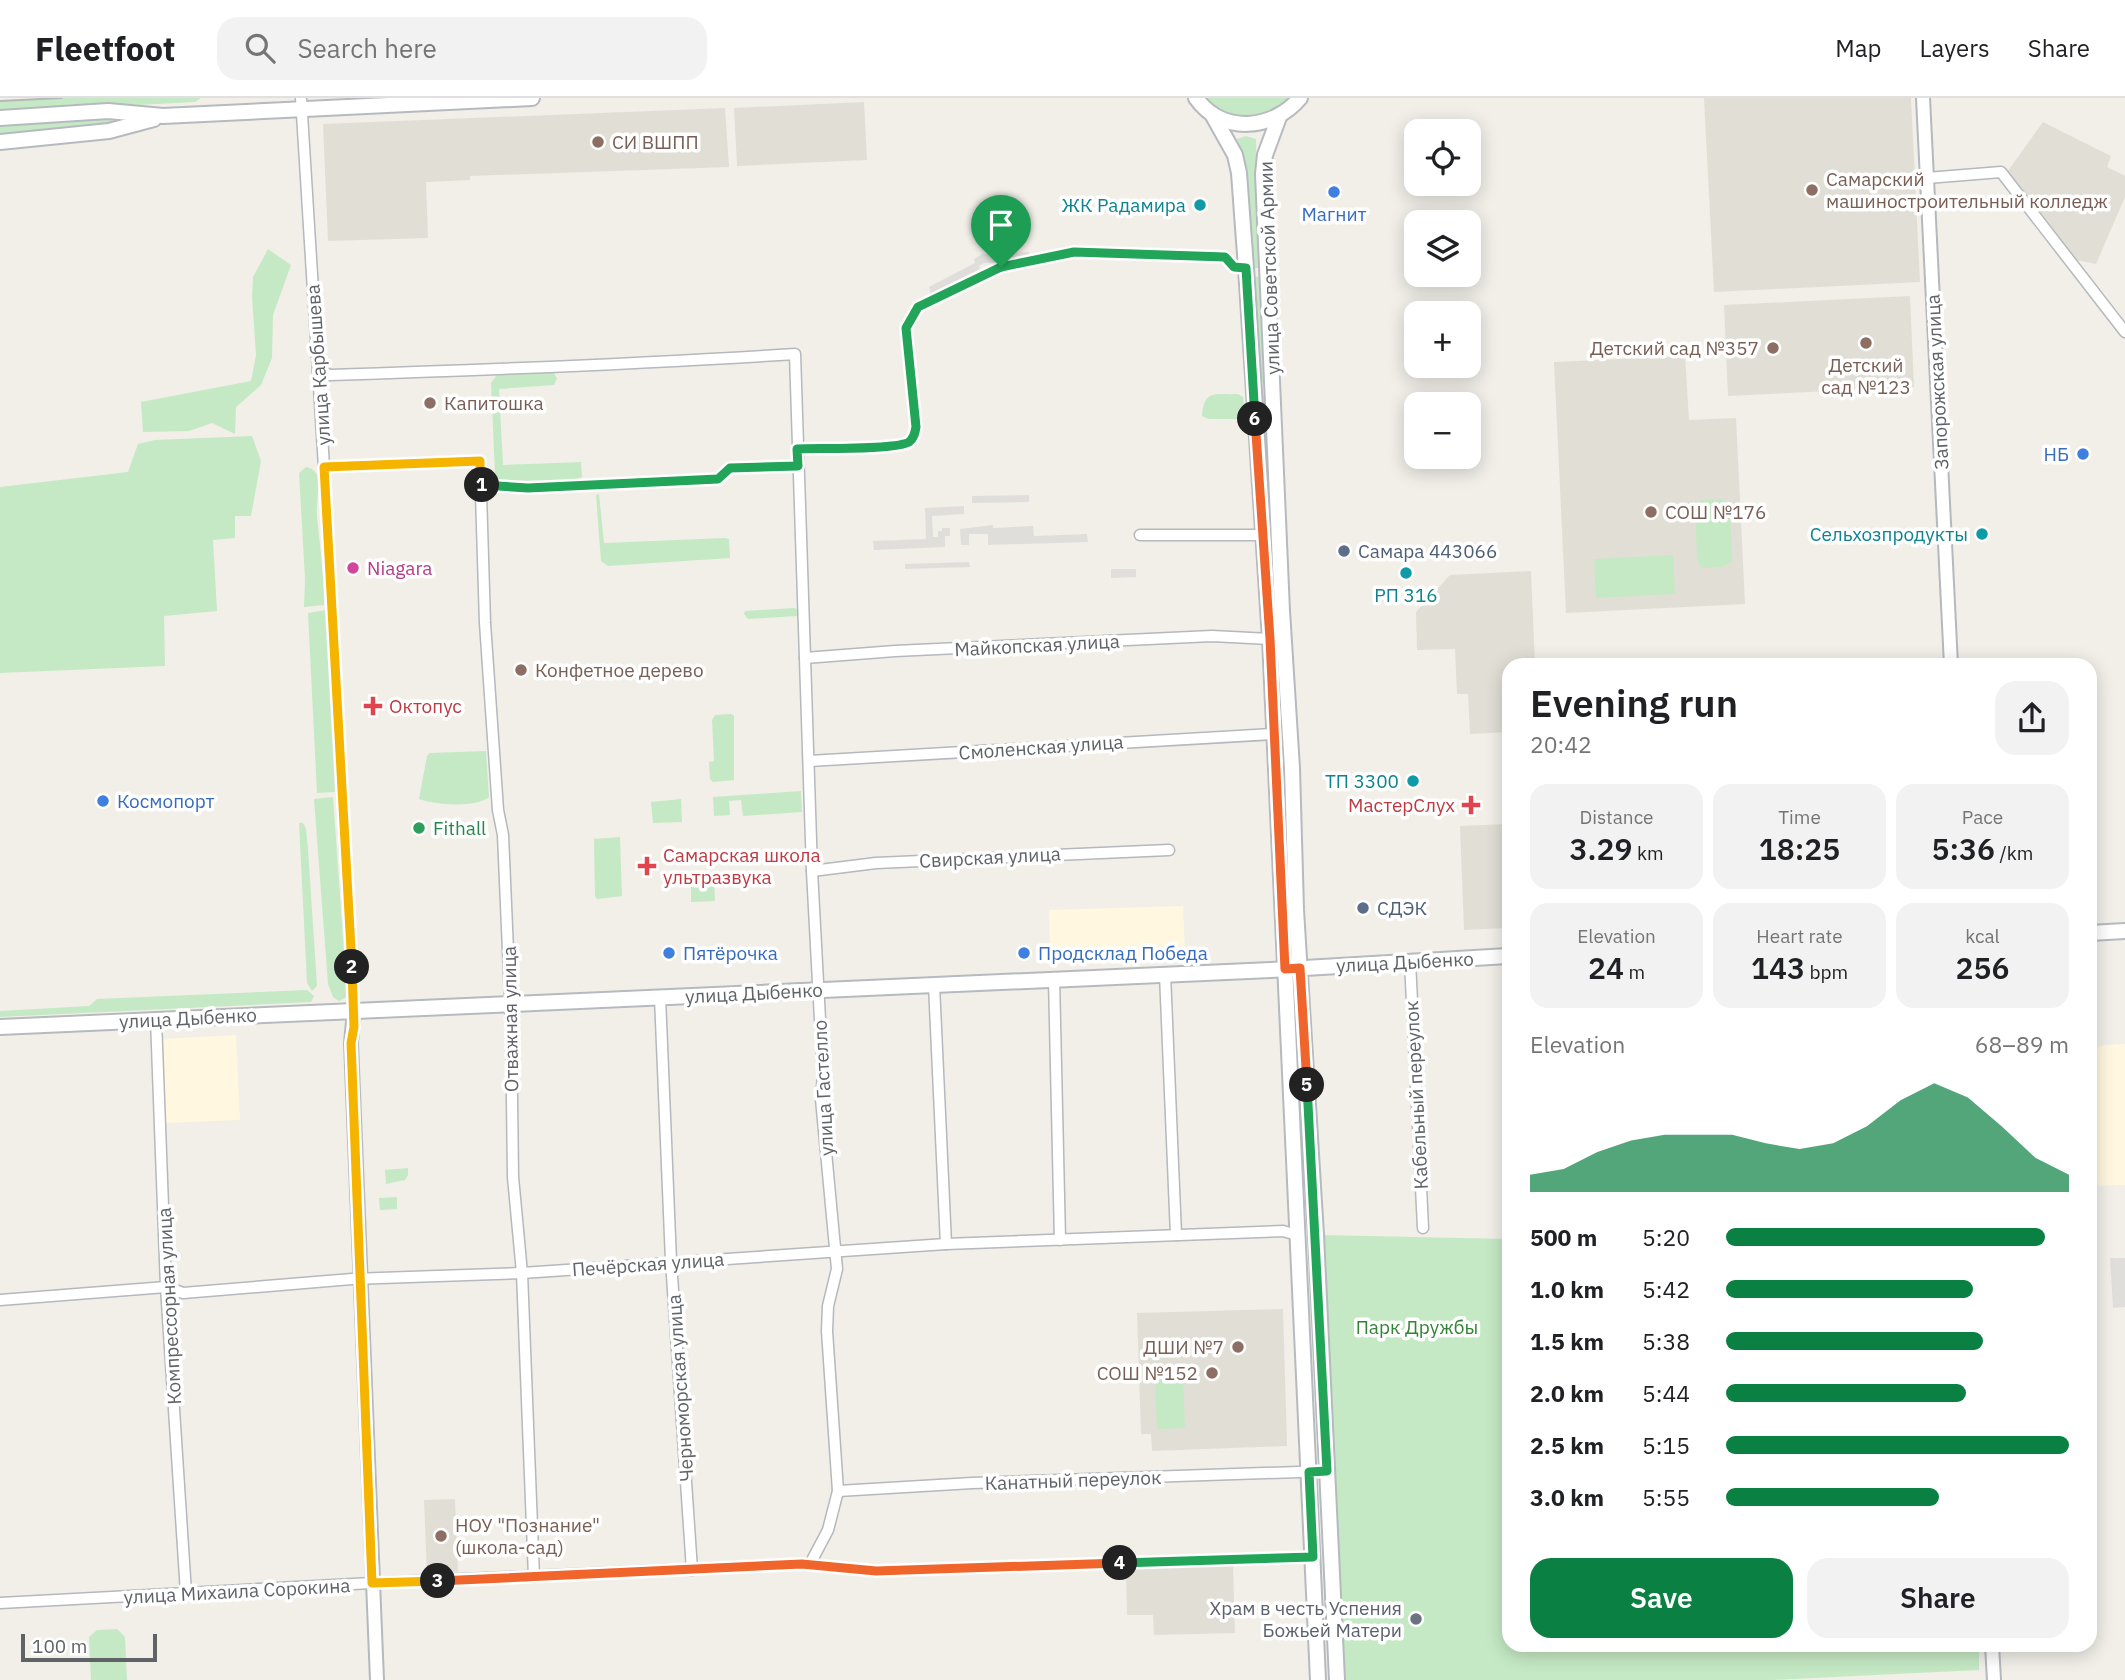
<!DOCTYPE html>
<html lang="en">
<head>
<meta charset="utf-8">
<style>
	body { margin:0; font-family:"IBM Plex Sans",sans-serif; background:#f2f2f2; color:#202124; height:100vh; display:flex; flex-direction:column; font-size:26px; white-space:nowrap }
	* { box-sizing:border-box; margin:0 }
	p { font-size:23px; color:#757577 }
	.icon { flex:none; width:38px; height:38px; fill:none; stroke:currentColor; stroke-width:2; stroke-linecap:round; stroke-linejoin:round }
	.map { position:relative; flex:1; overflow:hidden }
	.side { position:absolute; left:1502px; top:560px; width:595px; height:994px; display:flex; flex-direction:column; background:#fff; border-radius:21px; box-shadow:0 4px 18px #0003 }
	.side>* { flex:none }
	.buttons { position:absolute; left:1404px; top:21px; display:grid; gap:14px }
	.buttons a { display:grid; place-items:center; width:77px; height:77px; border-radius:14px; background:#fff; box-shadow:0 4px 18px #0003; font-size:35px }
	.scale { position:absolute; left:21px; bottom:18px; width:136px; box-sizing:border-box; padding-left:7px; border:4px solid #5f6368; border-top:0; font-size:19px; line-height:24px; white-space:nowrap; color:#5f6368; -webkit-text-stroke:5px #fff; paint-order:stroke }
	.pin { position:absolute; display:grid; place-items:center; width:60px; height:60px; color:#fff; margin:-72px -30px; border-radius:50% 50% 50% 0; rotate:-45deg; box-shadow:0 0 7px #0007 }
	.pin .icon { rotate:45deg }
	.km { position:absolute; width:35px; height:35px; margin:-18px; border-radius:50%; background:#222; color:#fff; font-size:19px; line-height:35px; text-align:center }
	.round { display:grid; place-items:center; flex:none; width:74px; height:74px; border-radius:21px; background:#f2f2f2 }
	.overview { display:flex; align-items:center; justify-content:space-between; height:119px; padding:0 28px }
	h1 { font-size:38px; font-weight:600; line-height:52px }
	.metrics { display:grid; grid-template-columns:repeat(3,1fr); gap:10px; height:119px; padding:7px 28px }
	.metrics div { display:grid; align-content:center; border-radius:18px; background:#f2f2f2; text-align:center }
	.metrics b { font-size:30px; font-weight:600 }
	.metrics small { font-size:19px; font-weight:400 }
	.metrics p { font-size:19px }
	.chart { height:196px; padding:14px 28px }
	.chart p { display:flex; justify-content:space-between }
	.chart svg { width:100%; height:126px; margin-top:7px; fill:#0b8043; opacity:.7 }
	.button { display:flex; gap:14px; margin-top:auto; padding:14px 28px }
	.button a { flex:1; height:80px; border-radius:21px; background:#0b8043; color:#fff; font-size:28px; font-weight:600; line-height:80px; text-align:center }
	.button a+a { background:#f2f2f2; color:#202124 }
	ul { padding:0 28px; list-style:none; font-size:23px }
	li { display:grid; grid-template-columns:112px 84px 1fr; align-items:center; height:52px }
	li i { height:18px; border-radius:9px; background:#0b8043 }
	header { display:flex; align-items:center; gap:42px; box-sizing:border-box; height:98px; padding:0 35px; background:#fff; border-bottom:2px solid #e0e0e0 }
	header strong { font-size:33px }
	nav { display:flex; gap:38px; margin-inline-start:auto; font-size:24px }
	.search { width:490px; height:63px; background:#f2f2f2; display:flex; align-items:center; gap:18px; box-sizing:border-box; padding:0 24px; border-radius:21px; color:#757577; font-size:26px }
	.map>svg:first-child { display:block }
</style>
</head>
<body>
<header>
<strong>Fleetfoot</strong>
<div class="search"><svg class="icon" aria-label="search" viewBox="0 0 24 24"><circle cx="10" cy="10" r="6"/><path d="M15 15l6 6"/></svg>Search here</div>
<nav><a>Map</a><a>Layers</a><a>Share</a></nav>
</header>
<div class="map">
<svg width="2125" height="1582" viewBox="0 0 2125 1582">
	<rect width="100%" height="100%" fill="#f1efe8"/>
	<g fill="#fff7df">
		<path d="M1183,808L1185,854L1050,861L1049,812Z"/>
		<path d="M236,937L240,1022L164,1025L161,941Z"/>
		<path d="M2125,946V1087L2090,1088V950L2104,947Z"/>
	</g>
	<g fill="#e0deda">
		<path d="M1029,154V157L1038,156V162L984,165L979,168L980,171L931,196L929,189L975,165L974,161L982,156Z"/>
		<path d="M1029,397V404L972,405V398Z"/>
		<path d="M964,408V416L932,418L933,439H938V433H942V430H950V438H945V449L874,452L873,443L926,441L925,410Z"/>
		<path d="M993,427V430L1033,428L1034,438L1087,436L1088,444L988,447V436H969V447H961L960,431Z"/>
		<path d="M969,464L970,469L905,471V466Z"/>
		<path d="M1111,471H1136V479L1111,480Z"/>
		<path d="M2110,1160H2125V1209L2113,1210Z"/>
	</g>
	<g fill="#e1ded6">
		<path d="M1704,0H1911L1920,184L1714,194Z"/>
		<path d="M864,4L867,62L737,68L734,10Z"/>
		<path d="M725,10L729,69L470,78V82L426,84L428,140L328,143L323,26Z"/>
		<path d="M2043,24L2111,58L2107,69L2125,78V99L2096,166L2076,162L2007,74Z"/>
		<path d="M1910,198L1914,289L1728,298L1724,207Z"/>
		<path d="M1685,258L1689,322L1736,320L1745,506L1566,515L1554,264Z"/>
		<path d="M1531,473L1535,567H1508V634L1470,636L1468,596H1457L1455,551L1417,552L1416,514L1450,477Z"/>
		<path d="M1508,726V830L1464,832L1460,728Z"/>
		<path d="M1283,1211L1287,1348L1152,1353L1151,1336H1141L1137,1215Z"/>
		<path d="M455,1401L458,1474L427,1475L424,1402Z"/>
		<path d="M1233,1465L1235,1535L1154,1537L1153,1517H1127L1126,1467Z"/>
	</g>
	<g fill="#c5e9c4">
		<path d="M49,0H201L195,4L0,14V3Z"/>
		<path d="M1204,0H1291C1267,27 1229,27 1204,0Z"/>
		<path d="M110,19L112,20V23L104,27L0,37V25Z"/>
		<path d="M1246,38L1256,41L1260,170H1249L1237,41Z"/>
		<path d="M268,151L291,167L273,217L272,260L261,287L236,309L235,336L212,325L189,333L143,334L141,304L251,283L256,257L252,199L253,179Z"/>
		<path d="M1264,178L1271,285H1259L1252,179Z"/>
		<path d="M553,274L557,280L554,287L499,291L503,367L581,364L582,379L575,382L500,383L495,376L491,285L497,277Z"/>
		<path d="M1238,296L1243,299L1245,318L1242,321H1209L1202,318C1204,291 1215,297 1238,296Z"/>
		<path d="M1272,296L1278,427L1267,429L1258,297Z"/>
		<path d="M252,338L261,363L251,418H235V440L213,442L217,513L164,518L165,568L0,575V389L128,374L138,346L155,342Z"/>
		<path d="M306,369L312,371C316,375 317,375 318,380C319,393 316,407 317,419C320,449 324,478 324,507L304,509L305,481L299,375Z"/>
		<path d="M599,396L604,445L725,440L729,441L730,460L608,468L601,463L596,397Z"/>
		<path d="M1721,401L1728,405L1730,409L1732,463L1723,469L1701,470L1697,460L1695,406L1703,402Z"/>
		<path d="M1673,457L1675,496L1596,500L1594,461Z"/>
		<path d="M793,510L798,511L797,518L748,521L744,516L745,513Z"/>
		<path d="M327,512L335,694L317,695L308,515Z"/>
		<path d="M731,616L734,618V682L713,684L710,681L709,664L714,663L712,622L715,617Z"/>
		<path d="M486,653L489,699C476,710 435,707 419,701L427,658L430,655Z"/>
		<path d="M801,693L802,714L743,718L741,702L729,703L730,717L714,718L713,699Z"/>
		<path d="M333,699L346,883V899L339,903L333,899L328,886L314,701Z"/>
		<path d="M681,701L682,724L653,725L651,704Z"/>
		<path d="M299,725H303L306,731L308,751L317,888L312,893L307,885Z"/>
		<path d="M620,739L622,798L597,801L595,798L594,741Z"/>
		<path d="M714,781L715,803L691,804V782Z"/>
		<path d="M307,892L314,898L311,904L0,919V913L89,908L97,901Z"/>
		<path d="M408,1070V1077L405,1082L386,1086L385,1072Z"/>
		<path d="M397,1099V1111L380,1112L379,1100Z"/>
		<path d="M1322,1137L1508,1141V1547H1979V1572L1772,1582H1342Z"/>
		<path d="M1183,1279L1185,1330L1157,1331L1155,1280Z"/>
		<path d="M117,1531L125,1539L127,1582H91L89,1539L97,1532Z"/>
	</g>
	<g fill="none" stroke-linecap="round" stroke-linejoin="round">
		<defs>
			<g id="minor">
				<path d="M301,0L324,369L354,913"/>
				<path d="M1927,80L2001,74L2125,234"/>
				<path d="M318,273L330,277C485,272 640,266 795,256L812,773L823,977L821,1001L837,1171L828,1208L827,1233L838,1393L828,1432L810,1466"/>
				<path d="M798,351C817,350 897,352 909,344C914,340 915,335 916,329L906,230L918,209L1001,169L1074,154L1225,159L1234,169L1246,170"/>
				<path d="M324,369L480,363L485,525L498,712L503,737L511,922L513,1079L522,1175L534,1479"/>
				<path d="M480,387L528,390L718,381L730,370L798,368"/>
				<path d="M1140,437H1263"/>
				<path d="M805,560L895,553L1212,538L1270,541"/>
				<path d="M809,663L1274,636"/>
				<path d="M812,773L876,765L1169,752"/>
				<path d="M1410,863L1423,1130"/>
				<path d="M1165,876L1176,1137"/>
				<path d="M1054,881L1060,1142"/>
				<path d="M934,887L946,1146"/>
				<path d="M660,899L671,1163L692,1472"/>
				<path d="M156,921L166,1189L186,1495"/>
				<path d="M0,1202L166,1189L183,1195L352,1181L522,1175L946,1146L1283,1133L1297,1137"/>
				<path d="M838,1393L972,1385L1327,1373"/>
				<path d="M0,1505L372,1485L802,1466L876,1473L1313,1459"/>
			</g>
			<g id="tertiary">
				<path d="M1923,0L1951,567"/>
				<path d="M354,913L351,945L377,1582"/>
				<path d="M1992,1547L1994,1582"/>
			</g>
			<g id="secondary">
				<path d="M1196,0C1222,37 1273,32 1300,0"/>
				<path d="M1212,16L1235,57L1239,75L1246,170L1270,541L1318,1582"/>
				<path d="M1279,19L1265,57L1263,76L1282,513L1292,670L1296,812L1316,1137L1337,1582"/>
				<path d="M0,20L108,13L163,18L532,0"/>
				<path d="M0,44L109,33L154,21"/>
				<path d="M2090,835L2125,833"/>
				<path d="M0,929L1271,872L1508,858"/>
			</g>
		</defs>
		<use href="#minor" stroke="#b5b8bc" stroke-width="13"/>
		<use href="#tertiary" stroke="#b5b8bc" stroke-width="16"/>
		<use href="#secondary" stroke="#b6babf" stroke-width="18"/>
		<use href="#minor" stroke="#fff" stroke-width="10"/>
		<use href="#tertiary" stroke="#fff" stroke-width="12"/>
		<use href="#secondary" stroke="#fff" stroke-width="14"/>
		<path stroke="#b6b7b8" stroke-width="2" d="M0,3L62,0"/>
	</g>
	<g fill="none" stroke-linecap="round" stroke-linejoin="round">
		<defs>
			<path id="split-1" d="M482,387L528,390L718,381L730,370L798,368L797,351C817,350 896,352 909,344C914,340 915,335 916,329L906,230L918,209L1001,169"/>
			<path id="split-2" d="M352,869L324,369L480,363V387H482"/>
			<path id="split-3" d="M352,869L354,929L351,945L372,1485L438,1483"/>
			<path id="split-4" d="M438,1483L802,1466L876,1473L1120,1465"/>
			<path id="split-5" d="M1120,1465L1313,1459L1309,1374L1327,1373L1307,987"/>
			<path id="split-6" d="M1255,321L1270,541L1285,871L1300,870L1307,987"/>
			<path id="split-7" d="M1001,169L1074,154L1225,159L1234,169L1246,170L1255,321"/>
		</defs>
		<use href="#split-1" stroke="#fff" stroke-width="14"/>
		<use href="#split-2" stroke="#fff" stroke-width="14"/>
		<use href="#split-3" stroke="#fff" stroke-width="14"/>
		<use href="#split-4" stroke="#fff" stroke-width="14"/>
		<use href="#split-5" stroke="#fff" stroke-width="14"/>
		<use href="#split-6" stroke="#fff" stroke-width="14"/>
		<use href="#split-7" stroke="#fff" stroke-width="14"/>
		<use href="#split-1" stroke="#22a559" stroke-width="9"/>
		<use href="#split-2" stroke="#f5b400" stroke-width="9"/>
		<use href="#split-3" stroke="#f5b400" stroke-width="9"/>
		<use href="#split-4" stroke="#f0652b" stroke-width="9"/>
		<use href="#split-5" stroke="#22a559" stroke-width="9"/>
		<use href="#split-6" stroke="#f0652b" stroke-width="9"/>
		<use href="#split-7" stroke="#22a559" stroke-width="9"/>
	</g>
	<g fill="#8d6e63" stroke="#fff" stroke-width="2.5">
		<circle cx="598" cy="44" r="7"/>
		<circle cx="1812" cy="92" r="7"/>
		<circle cx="1866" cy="245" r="7"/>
		<circle cx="1773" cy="250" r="7"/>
		<circle cx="430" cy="305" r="7"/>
		<circle cx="1651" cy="414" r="7"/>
		<circle cx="521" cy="572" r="7"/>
		<circle cx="1238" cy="1249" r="7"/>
		<circle cx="1212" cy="1275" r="7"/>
		<circle cx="441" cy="1438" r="7"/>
	</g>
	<g fill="#3f7fe0" stroke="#fff" stroke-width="2.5">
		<circle cx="1334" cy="94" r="7"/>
		<circle cx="2083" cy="356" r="7"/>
		<circle cx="103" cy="703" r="7"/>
		<circle cx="669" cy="855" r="7"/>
		<circle cx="1024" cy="855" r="7"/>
	</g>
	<g fill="#0f9aa8" stroke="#fff" stroke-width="2.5">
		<circle cx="1200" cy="107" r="7"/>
		<circle cx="1982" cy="436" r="7"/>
		<circle cx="1406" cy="475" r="7"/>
		<circle cx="1413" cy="683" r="7"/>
	</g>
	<g fill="#5c6f8a" stroke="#fff" stroke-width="2.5">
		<circle cx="1344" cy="453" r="7"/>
		<circle cx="1363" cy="810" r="7"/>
	</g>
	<circle fill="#d1479c" stroke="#fff" stroke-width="2.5" cx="353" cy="470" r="7"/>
	<g fill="#e0444e" stroke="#fff" stroke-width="2.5">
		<path d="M369.5 597.5h7v7h7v7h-7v7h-7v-7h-7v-7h7z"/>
		<path d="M1467.5 696.5h7v7h7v7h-7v7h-7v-7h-7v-7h7z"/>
		<path d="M643.5 757.5h7v7h7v7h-7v7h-7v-7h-7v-7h7z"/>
	</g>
	<circle fill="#2e9e5b" stroke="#fff" stroke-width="2.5" cx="419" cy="730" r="7"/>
	<circle fill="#6b7280" stroke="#fff" stroke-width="2.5" cx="1416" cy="1521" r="7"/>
	<g text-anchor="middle" stroke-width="7" stroke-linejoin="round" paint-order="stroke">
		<g font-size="19" fill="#785e54" stroke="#fff" text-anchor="start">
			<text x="612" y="51">СИ ВШПП</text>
			<text x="1826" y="88">Самарский<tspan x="1826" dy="22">машиностроительный колледж</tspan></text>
			<text x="1759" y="257" text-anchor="end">Детский сад №357</text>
			<text x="1866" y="274" text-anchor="middle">Детский<tspan x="1866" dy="22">сад №123</tspan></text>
			<text x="444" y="312">Капитошка</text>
			<text x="1665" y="421">СОШ №176</text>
			<text x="535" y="579">Конфетное дерево</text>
			<text x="1224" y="1256" text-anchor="end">ДШИ №7</text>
			<text x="1198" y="1282" text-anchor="end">СОШ №152</text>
			<text x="455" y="1434">НОУ "Познание"<tspan x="455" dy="22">(школа-сад)</tspan></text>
		</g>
		<g font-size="19" fill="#0d838f" stroke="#fff" text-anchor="end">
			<text x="1186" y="114">ЖК Радамира</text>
			<text x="1968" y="443">Сельхозпродукты</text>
			<text x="1406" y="504" text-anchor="middle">РП 316</text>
			<text x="1399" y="690">ТП 3300</text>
		</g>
		<g font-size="19" fill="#366cbe" stroke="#fff" text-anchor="start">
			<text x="1334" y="123" text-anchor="middle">Магнит</text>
			<text x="2069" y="363" text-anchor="end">НБ</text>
			<text x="117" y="710">Космопорт</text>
			<text x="683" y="862">Пятёрочка</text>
			<text x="1038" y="862">Продсклад Победа</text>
		</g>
		<g font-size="19" fill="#5f6368" stroke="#fff">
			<text transform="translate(1269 170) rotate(-92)" y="7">улица Советской Армии</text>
			<text transform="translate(318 267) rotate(-94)" y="7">улица Карбышева</text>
			<text transform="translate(1937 284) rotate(-93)" y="7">Запорожская улица</text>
			<text transform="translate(1037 547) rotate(-3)" y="7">Майкопская улица</text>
			<text transform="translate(1041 649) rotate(-4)" y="7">Смоленская улица</text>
			<text transform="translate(990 759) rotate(-3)" y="7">Свирская улица</text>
			<text transform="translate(1405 864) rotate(-3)" y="7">улица Дыбенко</text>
			<text transform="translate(754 895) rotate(-3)" y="7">улица Дыбенко</text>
			<text transform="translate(188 920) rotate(-3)" y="7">улица Дыбенко</text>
			<text transform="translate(510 921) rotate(-91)" y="7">Отважная улица</text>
			<text transform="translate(823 990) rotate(-93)" y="7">улица Гастелло</text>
			<text transform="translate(1416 997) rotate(-93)" y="7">Кабельный переулок</text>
			<text transform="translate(648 1166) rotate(-4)" y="7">Печёрская улица</text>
			<text transform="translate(169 1208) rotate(-93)" y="7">Компрессорная улица</text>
			<text transform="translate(680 1290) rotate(-94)" y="7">Черноморская улица</text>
			<text transform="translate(1073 1382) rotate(-2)" y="7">Канатный переулок</text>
			<text transform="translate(237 1493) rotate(-3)" y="7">улица Михаила Сорокина</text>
		</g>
		<g font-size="19" fill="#4e5e75" stroke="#fff" text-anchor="start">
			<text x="1358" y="460">Самара 443066</text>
			<text x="1377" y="817">СДЭК</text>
		</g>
		<g font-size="19" fill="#b23c85" stroke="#fff" text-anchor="start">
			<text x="367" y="477">Niagara</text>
		</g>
		<g font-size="19" fill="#be3a42" stroke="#fff" text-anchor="start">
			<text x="389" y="615">Октопус</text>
			<text x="1455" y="714" text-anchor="end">МастерСлух</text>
			<text x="663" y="764">Самарская школа<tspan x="663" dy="22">ультразвука</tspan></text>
		</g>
		<g font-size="19" fill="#27864d" stroke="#fff" text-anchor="start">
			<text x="433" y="737">Fithall</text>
		</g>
		<g font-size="19" fill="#328335" stroke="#fff">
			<text x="1417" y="1236">Парк Дружбы</text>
		</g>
		<g font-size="19" fill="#5b616d" stroke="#fff" text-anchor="end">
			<text x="1402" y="1517">Храм в честь Успения<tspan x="1402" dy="22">Божьей Матери</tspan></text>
		</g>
	</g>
</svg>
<div class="buttons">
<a><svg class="icon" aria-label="locate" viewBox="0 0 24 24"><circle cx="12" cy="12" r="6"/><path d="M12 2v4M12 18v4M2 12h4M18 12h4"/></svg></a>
<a><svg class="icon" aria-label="layers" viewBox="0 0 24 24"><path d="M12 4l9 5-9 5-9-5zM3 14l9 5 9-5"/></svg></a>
<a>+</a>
<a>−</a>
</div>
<div class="scale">100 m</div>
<div class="pin" style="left:1001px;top:169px;background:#1e9e55"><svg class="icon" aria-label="arrive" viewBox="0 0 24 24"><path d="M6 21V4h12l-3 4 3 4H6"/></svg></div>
<b class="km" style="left:482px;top:387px">1</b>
<b class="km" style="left:352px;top:869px">2</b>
<b class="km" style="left:438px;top:1483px">3</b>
<b class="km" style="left:1120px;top:1465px">4</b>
<b class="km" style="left:1307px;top:987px">5</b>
<b class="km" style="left:1255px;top:321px">6</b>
<section class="side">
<div class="overview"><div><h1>Evening run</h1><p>20:42</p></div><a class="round"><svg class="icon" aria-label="share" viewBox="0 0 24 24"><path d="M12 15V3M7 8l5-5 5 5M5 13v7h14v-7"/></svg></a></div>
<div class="metrics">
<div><p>Distance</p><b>3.29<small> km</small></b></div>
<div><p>Time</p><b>18:25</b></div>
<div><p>Pace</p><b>5:36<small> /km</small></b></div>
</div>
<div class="metrics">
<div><p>Elevation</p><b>24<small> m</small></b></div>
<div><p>Heart rate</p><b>143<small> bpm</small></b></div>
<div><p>kcal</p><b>256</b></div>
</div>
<div class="chart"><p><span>Elevation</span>68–89 m</p>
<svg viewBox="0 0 160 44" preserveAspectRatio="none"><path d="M0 44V38L10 36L20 30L30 26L40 24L50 24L60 24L70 27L80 29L90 27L100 21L110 12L120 6L130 11L140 21L150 32L160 38V44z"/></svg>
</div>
<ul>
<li><b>500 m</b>5:20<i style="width:93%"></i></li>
<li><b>1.0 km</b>5:42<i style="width:72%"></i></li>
<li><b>1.5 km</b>5:38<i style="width:75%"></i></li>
<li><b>2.0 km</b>5:44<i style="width:70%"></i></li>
<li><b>2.5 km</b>5:15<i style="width:100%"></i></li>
<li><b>3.0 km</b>5:55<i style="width:62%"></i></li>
</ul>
<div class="button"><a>Save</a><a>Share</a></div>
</section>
</div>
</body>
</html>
